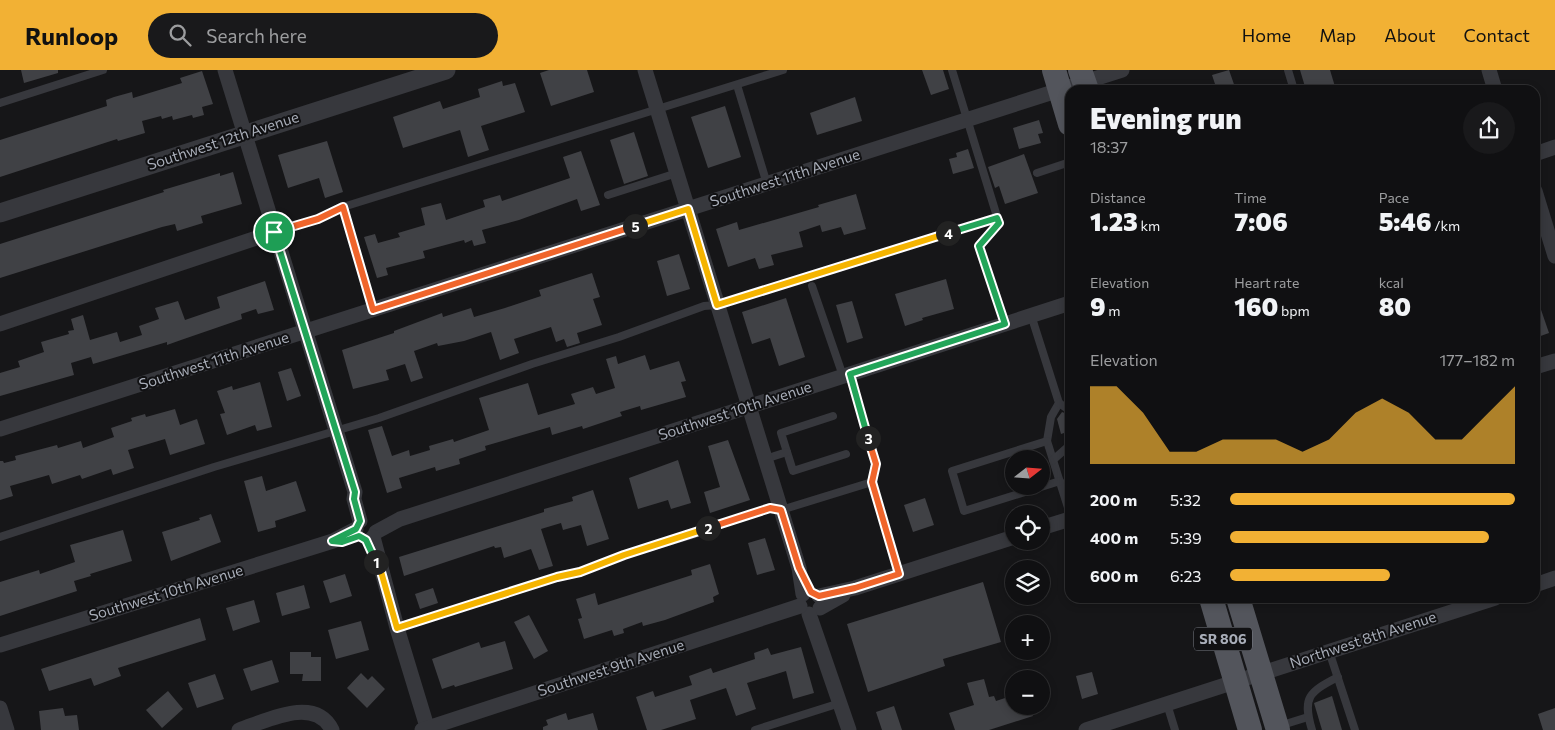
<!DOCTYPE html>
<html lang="en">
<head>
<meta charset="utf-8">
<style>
	body { margin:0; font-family:Commissioner,sans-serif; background:#19191b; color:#f1f3f6; height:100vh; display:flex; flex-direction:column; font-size:19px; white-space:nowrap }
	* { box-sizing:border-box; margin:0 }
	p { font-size:16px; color:#9c9d9f }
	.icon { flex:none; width:28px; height:28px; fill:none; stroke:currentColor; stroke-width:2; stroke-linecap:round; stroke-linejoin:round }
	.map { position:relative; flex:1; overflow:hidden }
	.details { position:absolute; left:1065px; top:15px; width:475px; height:518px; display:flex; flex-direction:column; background:#101012; border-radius:15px; box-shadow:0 2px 8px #0003,0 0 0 1px #303032 }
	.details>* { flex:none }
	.needle { width:32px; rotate:73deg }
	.controls { position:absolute; left:1005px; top:380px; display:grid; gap:10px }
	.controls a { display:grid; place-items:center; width:45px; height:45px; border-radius:50%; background:#101012; box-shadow:0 2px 8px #0003,0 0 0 1px #303032; font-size:25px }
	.pin { position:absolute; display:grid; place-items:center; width:42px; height:42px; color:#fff; margin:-21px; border:2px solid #fff; border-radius:50%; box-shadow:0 1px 5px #0007 }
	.km { position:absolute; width:25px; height:25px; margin:-12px; border-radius:50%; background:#222; color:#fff; font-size:14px; line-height:25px; text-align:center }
	.round { display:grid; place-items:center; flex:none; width:52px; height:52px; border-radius:26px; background:#19191b }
	.overview { display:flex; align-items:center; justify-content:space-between; height:85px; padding:0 25px }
	h1 { font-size:28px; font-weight:800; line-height:38px }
	.stats { display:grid; grid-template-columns:repeat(3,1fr); gap:8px; height:85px; padding:5px 25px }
	.stats div { display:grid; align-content:center }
	.stats b { font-size:25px; font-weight:800 }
	.stats small { font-size:14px; font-weight:400 }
	.stats p { font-size:14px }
	.chart { height:140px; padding:10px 25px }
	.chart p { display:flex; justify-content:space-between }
	.chart svg { width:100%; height:90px; margin-top:5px; fill:#f2b134; opacity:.7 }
	ul { padding:0 25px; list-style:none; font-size:16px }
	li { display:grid; grid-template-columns:80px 60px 1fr; align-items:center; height:38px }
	li i { height:12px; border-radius:6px; background:#f2b134 }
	header { display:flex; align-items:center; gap:30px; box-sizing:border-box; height:70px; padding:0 25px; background:#f2b134; color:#111 }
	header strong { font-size:24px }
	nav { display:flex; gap:28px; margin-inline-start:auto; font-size:18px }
	.search { width:350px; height:45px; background:#19191b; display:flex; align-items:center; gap:12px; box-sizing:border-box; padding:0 18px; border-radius:28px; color:#9c9d9f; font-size:19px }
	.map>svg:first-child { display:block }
</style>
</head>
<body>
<header>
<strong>Runloop</strong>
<div class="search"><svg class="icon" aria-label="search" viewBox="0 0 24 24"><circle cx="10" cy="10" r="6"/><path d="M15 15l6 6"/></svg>Search here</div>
<nav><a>Home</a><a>Map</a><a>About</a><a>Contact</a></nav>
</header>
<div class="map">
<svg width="1555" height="660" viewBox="0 0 1555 660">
	<rect width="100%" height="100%" fill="#161618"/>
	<g fill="#404145">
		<path d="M21,0H58V3L24,13Z"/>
		<path d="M549,0H587L594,22L551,36L540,3Z"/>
		<path d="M922,0H943L949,19L931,25Z"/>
		<path d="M1229,0L1236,20H1217L1212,5Z"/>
		<path d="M1300,0H1330L1336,20H1306Z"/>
		<path d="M202,1L213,34L202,37L204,45L193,48L192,45L173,50L172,46L162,49L161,46L142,51L145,63L118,71L117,69L0,107V70L107,36L106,30L114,27L132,22L133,28L182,13L180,8Z"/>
		<path d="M502,11L503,16L515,13L525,42L481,56L489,80L468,87L460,60L403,78L393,47L440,31L443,39L480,27L478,19Z"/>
		<path d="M855,27L862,51L817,65L810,43Z"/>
		<path d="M725,36L741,87L708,98L691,47Z"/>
		<path d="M1039,50L1043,63L1038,64L1041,73L1019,79L1013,58Z"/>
		<path d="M634,62L648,106L624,114L610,70Z"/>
		<path d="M327,71L343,122L325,128L319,108L288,118L278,85Z"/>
		<path d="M968,79L974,98L953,104L949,89L957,87L956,83Z"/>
		<path d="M581,81L600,135L581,141L577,129L519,150L482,160L486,173L474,176L472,170L465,173L464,170L423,181L425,188L386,198L388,205L377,208L364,167L375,164L378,173L400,167L398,163L425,155L421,138L441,133L446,150L485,137L483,130L500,125L502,131L570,108L563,87Z"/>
		<path d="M1024,84L1038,123L1005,134L999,116L995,118L988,97Z"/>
		<path d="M233,102L242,134L201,146L203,153L177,161L175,154L162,157L0,208V174L164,122L163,120L220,103V106Z"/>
		<path d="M856,124L866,159L844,165L841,157L822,162L820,155L799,162L803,177L771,185L774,195L759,199L755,188L728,197L716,159L737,152L739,160L819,137L818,135Z"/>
		<path d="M679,184L690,219L667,226L657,191Z"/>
		<path d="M592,203L600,227L593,229L602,255L577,263L580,273L567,277L564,269L556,272L551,257L514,269L519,283L500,290L491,262L464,271L438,276L437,273L414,281L423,308L411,312L405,294L386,300L389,310L353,319L342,280L394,263V261L442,243L443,247L471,238L474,247L505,238L541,226L539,220Z"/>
		<path d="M946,209L954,239L922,248L923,250L905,256L895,224Z"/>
		<path d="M265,211L274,240L258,244L256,239L241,244L242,249L181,270L167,275V272L93,294L91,287L71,293L74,305L0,326V303L20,297L18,291L44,282L41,272L69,264L68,261L74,260L71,249L83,245L90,270L117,262L120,272L142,265L139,256L159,249L155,238L178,231L185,250L220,238L217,227Z"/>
		<path d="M786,228L805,287L779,296L770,268L752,274L742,242Z"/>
		<path d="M1535,228H1537L1549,263L1535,268Z"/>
		<path d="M852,231L863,268L847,273L836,235Z"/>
		<path d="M645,285L650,300L679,291L686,311L681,312L686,327L641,340L640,336L620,342L622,346L583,359L582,356L552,365L550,357L485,376L486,380L459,389L460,394L436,401L435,397L399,408L402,418L387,423L368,360L382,356L392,386L409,380L410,386L430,380L429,376L453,369L454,372L489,360L479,328L528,313L538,345L575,334L571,324L593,317L596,324L615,318L606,289L616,286L618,294Z"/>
		<path d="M291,298L301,326L287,331L278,302Z"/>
		<path d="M260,312L272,357L257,361L255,355L227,365L220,344L225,343L217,321L232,316L233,320Z"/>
		<path d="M175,339L180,355L197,349L205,374L170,385L165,369L128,380L134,398L113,405L111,399L82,409L80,405L52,414L49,405L10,416L13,426L0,430V391H3L4,393L16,390L15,386L57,375L58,378L81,371L83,378L114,367L111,358L132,351L131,348L145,344L146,347Z"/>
		<path d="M1062,342L1070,345V361L1061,364L1057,349Z"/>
		<path d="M728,370L750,430L710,443L704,422L720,417L708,376Z"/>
		<path d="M678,390L691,433L671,439L668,430L638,439L629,408Z"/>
		<path d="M262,406L266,421L296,411L306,441L275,451L276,457L258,462L244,411Z"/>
		<path d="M593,420L609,469L587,476L581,455L563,460L561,453L541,459L553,496L539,500L531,479L504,488L501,477L495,478L494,476L404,506L399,487L544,442V439L573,431L572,427Z"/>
		<path d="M925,428L934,455L913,462L904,435Z"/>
		<path d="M211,444L221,472L171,491L162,462L200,450L199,448Z"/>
		<path d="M123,460L132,491L90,504L91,506L74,511L77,521L0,546V512L39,500L40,504L75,492L70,475Z"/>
		<path d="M765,468L775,500L757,505L748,473Z"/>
		<path d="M710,494L719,524L713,527L714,532L665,550L643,556L642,552L623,559L624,563L614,566L612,560L584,569L578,549L582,548L576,529L595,523L598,535L692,505L691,500Z"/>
		<path d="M345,504L352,526L330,533L323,511Z"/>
		<path d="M983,512L1001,572L943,589L945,596L868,622L847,554Z"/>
		<path d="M304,515L310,538L282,546L276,523Z"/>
		<path d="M433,518L438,533L420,539L415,524Z"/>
		<path d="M254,530L260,552L233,561L226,538Z"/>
		<path d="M529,545L548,581L534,589L514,552Z"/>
		<path d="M200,548L206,570L118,598L121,606L94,616L91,608L49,621L41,599Z"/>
		<path d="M361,551L369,580L336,589L328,560Z"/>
		<path d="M505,571L513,599L455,617L454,615L442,619L432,589L479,572L481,578Z"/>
		<path d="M801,577L814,623L793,629L786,601L747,613L756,639L736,646L726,618L690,630L696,649L661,660H647L636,627L653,621L655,627L692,615L689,606L711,598L713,603L755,589L754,583L768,578L771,585Z"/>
		<path d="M290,582H311V587H321V611H302L303,604H290Z"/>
		<path d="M272,590L279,612L251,621L243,599Z"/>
		<path d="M1092,602L1098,624L1082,629L1076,606Z"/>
		<path d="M361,603L368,610L372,606L385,619L367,638L347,618Z"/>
		<path d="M215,604L224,629L197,638L188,613Z"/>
		<path d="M984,609L989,627L994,626L996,631L1014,625V636H1029L1033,646L989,660H955L949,643L974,635L967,613Z"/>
		<path d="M168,621L183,639L162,658L146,640Z"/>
		<path d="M1332,626L1342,660H1322L1314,633Z"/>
		<path d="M894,636L902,660H882L876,642Z"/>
		<path d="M63,638L65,646L77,645L79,660H41L39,641Z"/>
		<path d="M1555,638V660H1543L1538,644Z"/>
		<path d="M566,643L568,650L593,643L598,660H543V657L548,655L546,650Z"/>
	</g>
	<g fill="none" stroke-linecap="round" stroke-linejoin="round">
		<g stroke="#37383d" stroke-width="8">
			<path d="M952,0L999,153L979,176L1005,254"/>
			<path d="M1288,0L1294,20"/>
			<path d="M737,15L767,114"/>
			<path d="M0,33L103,0"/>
			<path d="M1037,103L1070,92"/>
			<path d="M608,125L677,103"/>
			<path d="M343,137L373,240"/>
			<path d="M274,162L318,149L343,137L783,0"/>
			<path d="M812,216L843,306"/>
			<path d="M1031,245L1059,333L1051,347L1047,371L1070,444"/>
			<path d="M850,304L876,394L872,412L899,504"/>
			<path d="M1059,333L1069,340"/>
			<path d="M833,346L781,363L793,401L846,384"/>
			<path d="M1047,371L952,401L964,441L1060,411"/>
			<path d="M765,389L787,382"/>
			<path d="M1053,390L1070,375"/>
			<path d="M0,467L214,397L379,348L532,294L619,267L704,236L717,235L997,148"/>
			<path d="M397,558L557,507L580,502L624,485L692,465L744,446L770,438L781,440L872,412"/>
			<path d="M1329,581L1355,660"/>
			<path d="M1167,634L1175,660"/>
			<path d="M1279,656L1308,647"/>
			<path d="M755,660L840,633"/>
			<path d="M1312,660C1302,627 1309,622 1338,607"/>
		</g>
		<g stroke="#37383d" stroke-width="15">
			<path d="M225,0L355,422L354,429L360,451"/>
			<path d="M645,0L799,498L803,524"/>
			<path d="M1489,0L1495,20"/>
			<path d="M1535,84L1555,77"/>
			<path d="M1535,121L1555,186"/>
			<path d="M0,254L274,162"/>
			<path d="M1535,297L1555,291"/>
			<path d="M0,359L1122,0"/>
			<path d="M1041,458L1070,449"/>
			<path d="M376,462L400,449L1070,233"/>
			<path d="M373,467L397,558L428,660"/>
			<path d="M1535,515L1555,508"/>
			<path d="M819,526L855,518L1014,467"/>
			<path d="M820,538L843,525"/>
			<path d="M809,544L849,660"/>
			<path d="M0,575L333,471L356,459"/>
			<path d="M0,638L7,660"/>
			<path d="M239,660C266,651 315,625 332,660"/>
			<path d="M422,660L800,536"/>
			<path d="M1086,660L1495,528"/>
		</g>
		<path stroke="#37383d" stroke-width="19" d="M0,143L446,0"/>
		<g stroke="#53555c" stroke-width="24">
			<path d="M1054,0L1070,54"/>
			<path d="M1080,0L1087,20"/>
			<path d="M1211,528L1250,660"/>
			<path d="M1238,528L1278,660"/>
		</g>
	</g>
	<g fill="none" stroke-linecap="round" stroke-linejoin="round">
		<defs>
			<path id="split-1" d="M274,162L355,422L354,429L360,451L356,459L332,471L342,472L359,466L366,470L376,492"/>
			<path id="split-2" d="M376,492L380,498L397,558L557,507L580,502L624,485L708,458"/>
			<path id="split-3" d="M708,458L770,438L781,440L799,498L811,522L819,526L855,518L899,504L872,412L876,394L868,368"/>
			<path id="split-4" d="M868,368L850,304L1005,254L979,176L999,153L997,148L948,163"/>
			<path id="split-5" d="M635,156L688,139L717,235L948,163"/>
			<path id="split-6" d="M274,162L318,149L343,137L373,240L635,156"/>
		</defs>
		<use href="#split-1" stroke="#fff" stroke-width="10"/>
		<use href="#split-2" stroke="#fff" stroke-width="10"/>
		<use href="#split-3" stroke="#fff" stroke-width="10"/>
		<use href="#split-4" stroke="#fff" stroke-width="10"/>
		<use href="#split-5" stroke="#fff" stroke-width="10"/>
		<use href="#split-6" stroke="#fff" stroke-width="10"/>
		<use href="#split-1" stroke="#22a559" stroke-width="6"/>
		<use href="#split-2" stroke="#f5b400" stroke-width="6"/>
		<use href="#split-3" stroke="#f0652b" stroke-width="6"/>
		<use href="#split-4" stroke="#22a559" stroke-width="6"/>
		<use href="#split-5" stroke="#f5b400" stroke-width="6"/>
		<use href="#split-6" stroke="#f0652b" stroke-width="6"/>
	</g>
	<g text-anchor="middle" stroke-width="4" stroke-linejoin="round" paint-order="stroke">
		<rect fill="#111113" stroke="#7b7e86" stroke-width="1" x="1194" y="557.5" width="58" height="23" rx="4"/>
		<g font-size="14" font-weight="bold" fill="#a8adb8">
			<text x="1223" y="574">SR 806</text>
		</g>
		<g font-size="15" fill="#a8adb8" stroke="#111113">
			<text transform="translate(223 71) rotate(-18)" y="5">Southwest 12th Avenue</text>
			<text transform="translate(785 108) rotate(-18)" y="5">Southwest 11th Avenue</text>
			<text transform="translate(214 291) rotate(-18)" y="5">Southwest 11th Avenue</text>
			<text transform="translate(735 341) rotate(-18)" y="5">Southwest 10th Avenue</text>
			<text transform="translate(166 523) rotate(-17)" y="5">Southwest 10th Avenue</text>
			<text transform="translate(1363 570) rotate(-18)" y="5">Northwest 8th Avenue</text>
			<text transform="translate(611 598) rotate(-18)" y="5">Southwest 9th Avenue</text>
		</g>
	</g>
</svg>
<div class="controls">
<a><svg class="needle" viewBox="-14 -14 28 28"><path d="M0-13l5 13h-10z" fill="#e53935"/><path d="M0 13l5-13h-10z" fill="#9c9d9f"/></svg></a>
<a><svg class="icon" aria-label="locate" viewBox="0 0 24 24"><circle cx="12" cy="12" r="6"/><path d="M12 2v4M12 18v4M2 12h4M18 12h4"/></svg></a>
<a><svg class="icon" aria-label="layers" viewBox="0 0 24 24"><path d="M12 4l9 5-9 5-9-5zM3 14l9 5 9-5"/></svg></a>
<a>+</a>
<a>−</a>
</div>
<div class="pin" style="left:274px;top:162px;background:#1e9e55"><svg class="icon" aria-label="arrive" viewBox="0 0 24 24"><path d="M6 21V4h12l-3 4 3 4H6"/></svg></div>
<b class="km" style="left:376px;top:492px">1</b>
<b class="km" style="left:708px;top:458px">2</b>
<b class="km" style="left:868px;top:368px">3</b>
<b class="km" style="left:948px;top:163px">4</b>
<b class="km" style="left:635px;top:156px">5</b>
<section class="details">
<div class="overview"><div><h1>Evening run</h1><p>18:37</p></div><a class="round"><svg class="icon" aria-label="share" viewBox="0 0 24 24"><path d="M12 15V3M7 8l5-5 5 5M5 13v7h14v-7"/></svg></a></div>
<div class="stats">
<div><p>Distance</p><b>1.23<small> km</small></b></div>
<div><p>Time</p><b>7:06</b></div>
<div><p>Pace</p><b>5:46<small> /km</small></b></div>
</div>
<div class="stats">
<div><p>Elevation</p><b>9<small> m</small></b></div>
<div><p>Heart rate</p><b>160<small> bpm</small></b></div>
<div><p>kcal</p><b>80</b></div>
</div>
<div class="chart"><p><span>Elevation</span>177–182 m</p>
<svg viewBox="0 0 160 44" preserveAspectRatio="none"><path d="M0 44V6L10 6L20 19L30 38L40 38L50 32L60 32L70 32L80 38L90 32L100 19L110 12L120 19L130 32L140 32L150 19L160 6V44z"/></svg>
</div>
<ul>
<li><b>200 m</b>5:32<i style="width:100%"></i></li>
<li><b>400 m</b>5:39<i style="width:91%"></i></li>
<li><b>600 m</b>6:23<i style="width:56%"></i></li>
</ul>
</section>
</div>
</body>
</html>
